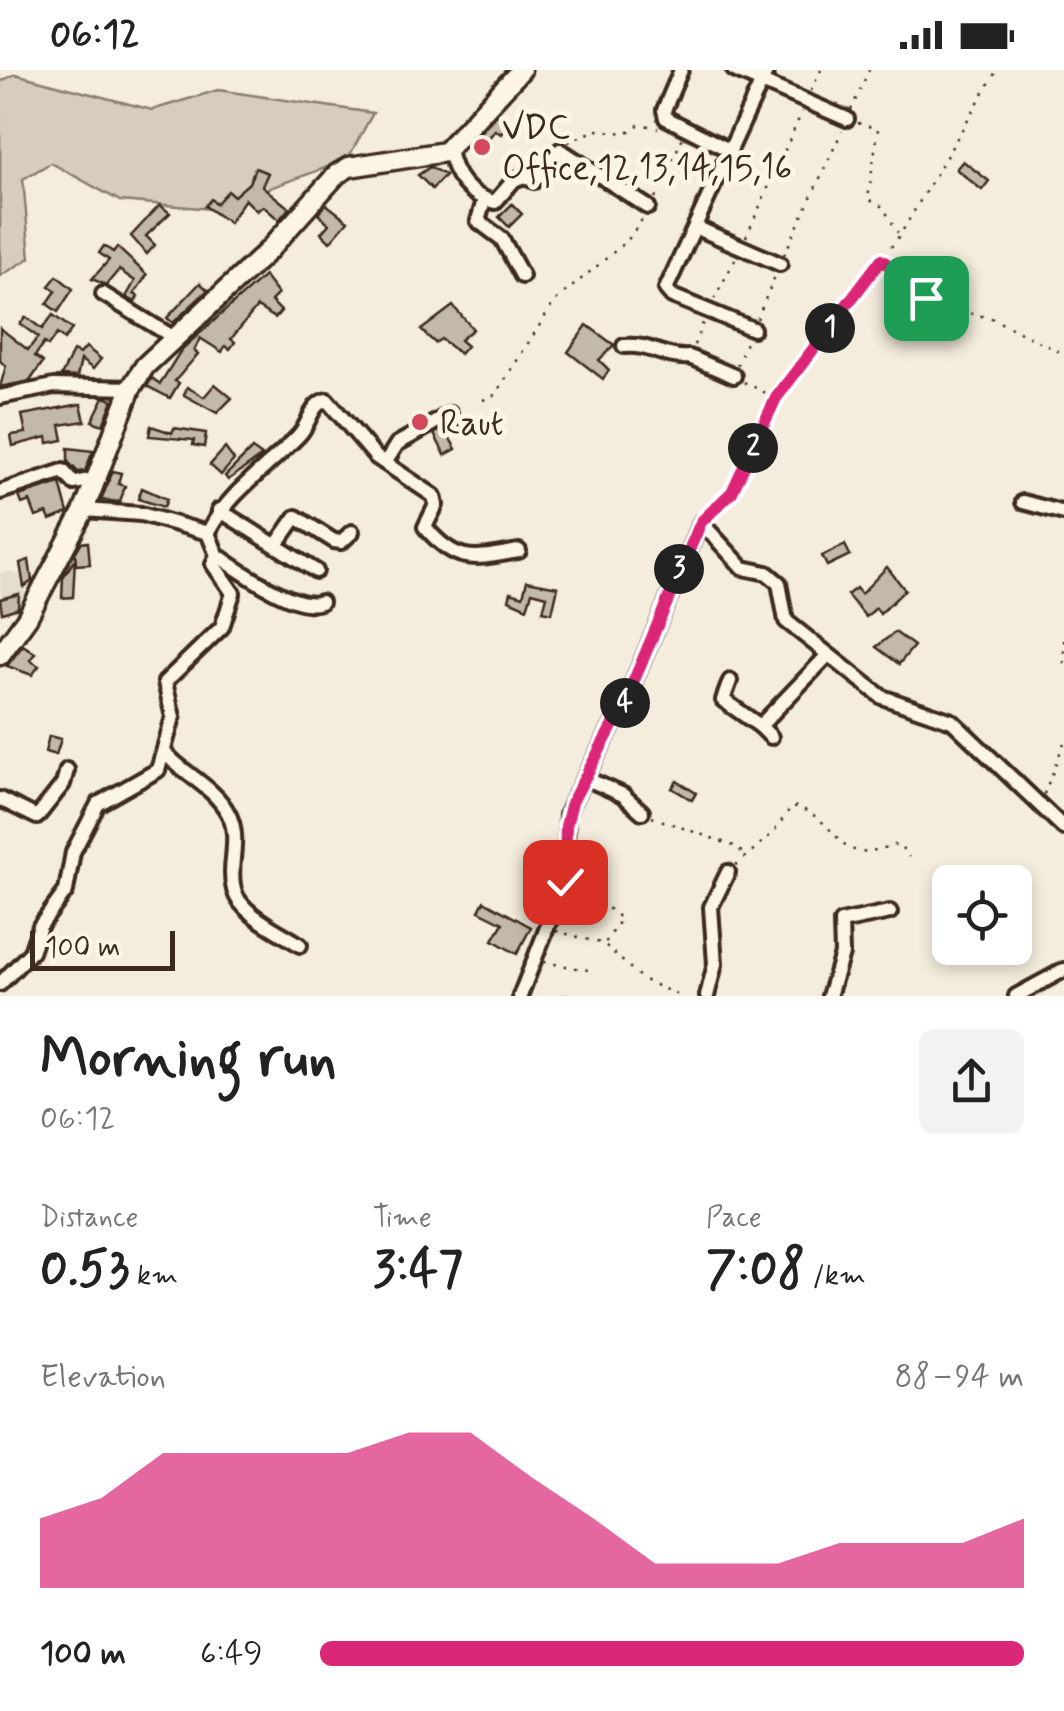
<!DOCTYPE html>
<html lang="en">
<head>
<meta charset="utf-8">
<style>
	body { margin:0; font-family:Mynerve,sans-serif; background:#f2f2f2; color:#222; height:100vh; display:flex; flex-direction:column; font-size:38px; white-space:nowrap }
	* { box-sizing:border-box; margin:0 }
	p { font-size:32px; color:#767676 }
	.icon { flex:none; width:55px; height:55px; fill:none; stroke:currentColor; stroke-width:2; stroke-linecap:round; stroke-linejoin:round }
	.map { position:relative; height:926px; overflow:hidden }
	.drawer { display:flex; flex-direction:column; background:#fff; flex:1 }
	.drawer>* { flex:none }
	.buttons { position:absolute; left:932px; top:795px; display:grid; gap:20px }
	.buttons a { display:grid; place-items:center; width:100px; height:100px; border-radius:15px; background:#fff; box-shadow:0 5px 15px #0003; font-size:50px }
	.scale { position:absolute; left:30px; bottom:25px; width:145px; box-sizing:border-box; padding-left:10px; border:5px solid #3b2a1e; border-top:0; font-size:28px; line-height:35px; white-space:nowrap; color:#3b2a1e; -webkit-text-stroke:8px #fcf5e5; paint-order:stroke }
	.pin { position:absolute; display:grid; place-items:center; width:85px; height:85px; color:#fff; margin:-42px; border-radius:20px; box-shadow:0 5px 15px #0006 }
	.km { position:absolute; width:50px; height:50px; margin:-25px; border-radius:50%; background:#222; color:#fff; font-size:28px; line-height:50px; text-align:center }
	.round { display:grid; place-items:center; flex:none; width:105px; height:105px; border-radius:15px; background:#f2f2f2 }
	.head { display:flex; align-items:center; justify-content:space-between; height:170px; padding:0 40px }
	h1 { font-size:55px; font-weight:700; line-height:75px }
	.figures { display:grid; grid-template-columns:repeat(3,1fr); gap:15px; height:170px; padding:10px 40px }
	.figures div { display:grid; align-content:center }
	.figures b { font-size:50px; font-weight:700 }
	.figures small { font-size:28px; font-weight:400 }
	.figures p { font-size:28px }
	.chart { height:280px; padding:20px 40px }
	.chart p { display:flex; justify-content:space-between }
	.chart svg { width:100%; height:180px; margin-top:10px; fill:#db2777; opacity:.7 }
	ul { padding:0 40px; list-style:none; font-size:32px }
	li { display:grid; grid-template-columns:160px 120px 1fr; align-items:center; height:75px }
	li i { height:25px; border-radius:12px; background:#db2777 }
	.status { display:flex; justify-content:space-between; align-items:center; height:70px; padding:0 50px; background:#fff; direction:ltr }
	.status svg { height:28px; fill:currentColor }
	.map>svg:first-child { display:block }
</style>
</head>
<body>
<div class="status"><b>06:12</b><svg viewBox="0 0 49 12"><path d="M0 12V9h3v3zM5 12V6h3v6zM10 12V3h3v9zM15 12V0h3v12zM26 1h20v11H26zM47 4h2v5h-2z"/></svg></div>
<div class="map">
<svg width="1064" height="926" viewBox="0 0 1064 926">
	<rect width="100%" height="100%" fill="#f4eddd"/>
	<filter id="ink" filterUnits="userSpaceOnUse"><feTurbulence type="fractalNoise" baseFrequency=".01" numOctaves="2"/><feDisplacementMap in="SourceGraphic" scale="20" xChannelSelector="R" yChannelSelector="G"/><feConvolveMatrix kernelMatrix="1 2 1 2 8 2 1 2 1" color-interpolation-filters="sRGB"/></filter>
	<g filter="url(#ink)">
		<path fill="#e5ddce" d="M11,501L21,506L28,532L2,543L0,503Z"/>
		<path fill="#d6cdbd" stroke="#887c6e" stroke-width="2.5" d="M15,4L152,40L218,20L373,43L347,90L212,139L120,131L51,93L23,109L30,188L0,206V12Z"/>
		<g fill="#c3b9aa" stroke="#3b2a1e" stroke-width="2.5">
			<path d="M496,45L509,52L501,64L495,60L482,77L473,70Z"/>
			<path d="M963,91L989,111L982,120L956,99Z"/>
			<path d="M430,97L445,105L432,119L418,105Z"/>
			<path d="M255,98L268,103L262,116L289,138L279,150L263,136L257,141L245,129L229,153L205,136L211,129L216,134L228,121L234,126L249,113Z"/>
			<path d="M326,134L348,151L330,172L321,163L329,154L318,144Z"/>
			<path d="M512,134L522,144L509,157L499,147Z"/>
			<path d="M160,135L170,143L146,166L155,175L147,184L131,166Z"/>
			<path d="M104,176L113,182L117,177L147,205L134,224L138,226L135,232L126,227L135,211L119,200L106,215L92,209L109,190L99,183Z"/>
			<path d="M57,206L73,219L58,242L47,234L56,221L49,216Z"/>
			<path d="M264,206L278,224L271,231L281,241L275,248L257,237L231,269L235,272L230,279L225,276L222,282L200,268L194,281L198,284L175,311L179,313L170,328L147,316L152,308L160,314L181,280Z"/>
			<path d="M200,213L208,220L173,253L167,248Z"/>
			<path d="M453,236L473,259L460,270L467,276L460,284L441,269L435,273L421,260Z"/>
			<path d="M53,245L72,259L64,270L57,264L48,276L44,273L35,286L43,292L30,311L0,317L6,296L0,291V258L28,280L38,267L20,254L26,247L42,259Z"/>
			<path d="M587,255L614,275L599,290L609,300L603,309L568,282Z"/>
			<path d="M86,277L101,289L93,299L81,290L77,307L61,306L73,281L80,284Z"/>
			<path d="M215,314L232,328L217,343L184,325L187,317L204,327Z"/>
			<path d="M104,327L113,330L103,355L92,351Z"/>
			<path d="M81,334L85,351L60,355L63,370L48,373L47,367L13,376L11,365L26,363L22,345Z"/>
			<path d="M456,351L460,359L448,365L456,379L445,385L434,364Z"/>
			<path d="M151,356L172,363L174,358L206,363L204,377L193,375L194,370L149,366Z"/>
			<path d="M68,378L93,381L85,401L78,402L68,392Z"/>
			<path d="M225,378L234,390L221,405L210,395Z"/>
			<path d="M252,379L262,386L228,410L225,406Z"/>
			<path d="M113,401L121,403L118,414L125,416L120,432L101,430Z"/>
			<path d="M60,413L68,443L50,450L47,443L36,447L30,431L22,434L19,426Z"/>
			<path d="M142,418L167,429L164,437L138,429Z"/>
			<path d="M88,472L90,494L76,495L75,483L81,473Z"/>
			<path d="M845,475L850,485L827,496L822,486Z"/>
			<path d="M75,489L73,527L62,528L63,507Z"/>
			<path d="M29,490L32,511L24,517L20,493Z"/>
			<path d="M887,497L905,520L880,544L876,538L866,547L847,525L856,518L861,524Z"/>
			<path d="M527,511L558,517L552,543L543,541L547,526L532,522L527,538L509,530L511,522L523,526Z"/>
			<path d="M19,524L18,538L2,543L0,529Z"/>
			<path d="M895,562L914,576L899,594L876,577Z"/>
			<path d="M23,575L35,583L30,590L39,596L32,605L7,596Z"/>
			<path d="M49,666L61,669L56,685L45,682Z"/>
			<path d="M677,711L696,723L692,730L672,718Z"/>
			<path d="M484,831L531,857L517,884L493,870L503,853L479,841Z"/>
		</g>
		<g fill="none" stroke-linecap="round" stroke-linejoin="round">
			<defs>
				<g id="minor">
					<path d="M681,0L664,40L666,48L729,80"/>
					<path d="M734,0L847,49"/>
					<path d="M449,79C453,105 468,126 495,132L514,110L524,106L534,111L560,80L648,137"/>
					<path d="M484,130L478,151L502,169L522,206"/>
					<path d="M695,157L780,194"/>
					<path d="M103,224L176,269"/>
					<path d="M753,259L672,226L666,219L767,0"/>
					<path d="M624,276C649,273 665,289 689,287"/>
					<path d="M692,288L734,306"/>
					<path d="M0,327L54,316L131,318"/>
					<path d="M385,393L397,374L450,344"/>
					<path d="M0,422L63,401L74,413L96,409"/>
					<path d="M1023,432L1064,443"/>
					<path d="M219,440L316,501"/>
					<path d="M208,463C228,422 268,398 299,365C310,354 311,333 327,330L376,387L434,426L436,435L425,457C457,495 474,489 519,481"/>
					<path d="M277,474L296,447L334,471L341,472L352,462"/>
					<path d="M217,485C239,500 296,542 321,532"/>
					<path d="M730,611L723,630L760,656"/>
					<path d="M771,667L760,656L828,585"/>
					<path d="M166,684C185,705 214,717 228,743C242,769 227,794 234,820C240,844 281,862 300,875"/>
					<path d="M585,708L623,725L642,742"/>
					<path d="M0,729L37,747L63,714L67,700"/>
					<path d="M0,914L31,882L40,856L66,821L73,782L98,734L158,700L173,647L165,612L222,557L233,523L213,494L217,485L208,463L141,444L84,440"/>
					<path d="M520,926L565,812L567,745L572,732L624,634L701,452L743,498L767,503L779,513L786,551L882,627L952,651L1064,758"/>
					<path d="M707,926L715,894L711,837L728,802"/>
					<path d="M829,926L842,884L841,852L890,842"/>
					<path d="M1016,926L1064,900"/>
				</g>
				<path id="major" d="M0,585L27,548L84,440L131,318L145,296L268,181L337,104L349,97L445,82L521,0"/>
			</defs>
			<use href="#minor" stroke="#3b2a1e" stroke-width="20"/>
			<use href="#major" stroke="#3b2a1e" stroke-width="25"/>
			<g stroke="#3b2a1e" stroke-width="2.5" stroke-dasharray="2.5 8" stroke-linecap="butt">
				<path d="M811,21L821,0"/>
				<path d="M851,40L869,0"/>
				<path d="M858,53L878,59L868,129L883,137L898,163"/>
				<path d="M568,72L596,60L626,63L640,54L658,58"/>
				<path d="M655,128L683,67"/>
				<path d="M746,167L802,42"/>
				<path d="M784,185L842,61"/>
				<path d="M882,191L937,236L991,248L1064,284"/>
				<path d="M714,229L736,188"/>
				<path d="M757,249L775,206"/>
				<path d="M694,275L704,250"/>
				<path d="M737,295L747,270"/>
				<path d="M744,312L776,328"/>
				<path d="M483,330L495,325L555,231L627,171L644,147"/>
				<path d="M709,444L732,422L776,328L900,165L997,0"/>
				<path d="M1064,570V599"/>
				<path d="M1044,724L1064,673"/>
				<path d="M652,747L737,777L745,786"/>
				<path d="M736,795L773,763L792,736C827,743 837,778 858,781C871,783 886,777 899,774L909,787"/>
				<path d="M571,825H592L621,849L605,873"/>
				<path d="M556,861L604,874L642,909L680,926"/>
				<path d="M544,892L593,901"/>
				<path d="M566,924L568,926"/>
			</g>
			<use href="#minor" stroke="#fcf5e5" stroke-width="12"/>
			<use href="#major" stroke="#fcf5e5" stroke-width="18"/>
		</g>
	</g>
	<g fill="none" stroke-linecap="round" stroke-linejoin="round" filter="url(#ink)">
		<defs>
			<path id="route" d="M565,812L566,756L572,732L624,634L701,452L732,422L776,328L881,190L904,205L926,228"/>
		</defs>
		<use href="#route" stroke="#fff" stroke-width="20"/>
		<use href="#route" stroke="#db2777" stroke-width="12"/>
	</g>
	<g fill="#d1495b" stroke="#fcf5e5" stroke-width="4">
		<circle cx="482" cy="77" r="10"/>
		<circle cx="420" cy="352" r="10"/>
	</g>
	<g text-anchor="middle" stroke-width="10" stroke-linejoin="round" paint-order="stroke">
		<g font-size="35" fill="#3b2a1e" stroke="#fcf5e5" text-anchor="start">
			<text x="502" y="69">VDC<tspan x="502" dy="40">Office,12,13,14,15,16</tspan></text>
			<text x="440" y="364">Raut</text>
		</g>
	</g>
</svg>
<div class="buttons">
<a><svg class="icon" aria-label="locate" viewBox="0 0 24 24"><circle cx="12" cy="12" r="6"/><path d="M12 2v4M12 18v4M2 12h4M18 12h4"/></svg></a>
</div>
<div class="scale">100 m</div>
<div class="pin" style="left:926px;top:228px;background:#1e9e55"><svg class="icon" aria-label="arrive" viewBox="0 0 24 24"><path d="M6 21V4h12l-3 4 3 4H6"/></svg></div>
<div class="pin" style="left:565px;top:812px;background:#d93025"><svg class="icon" aria-label="check" viewBox="0 0 24 24"><path d="M5 12l5 5 9-10"/></svg></div>
<b class="km" style="left:830px;top:258px">1</b>
<b class="km" style="left:753px;top:378px">2</b>
<b class="km" style="left:679px;top:499px">3</b>
<b class="km" style="left:625px;top:633px">4</b>
</div>
<section class="drawer">
<div class="head"><div><h1>Morning run</h1><p>06:12</p></div><a class="round"><svg class="icon" aria-label="share" viewBox="0 0 24 24"><path d="M12 15V3M7 8l5-5 5 5M5 13v7h14v-7"/></svg></a></div>
<div class="figures">
<div><p>Distance</p><b>0.53<small> km</small></b></div>
<div><p>Time</p><b>3:47</b></div>
<div><p>Pace</p><b>7:08<small> /km</small></b></div>
</div>
<div class="chart"><p><span>Elevation</span>88–94 m</p>
<svg viewBox="0 0 160 44" preserveAspectRatio="none"><path d="M0 44V27L10 22L20 11L30 11L40 11L50 11L60 6L70 6L80 17L90 27L100 38L110 38L120 38L130 33L140 33L150 33L160 27V44z"/></svg>
</div>
<ul>
<li><b>100 m</b>6:49<i style="width:100%"></i></li>
</ul>
</section>
</body>
</html>
